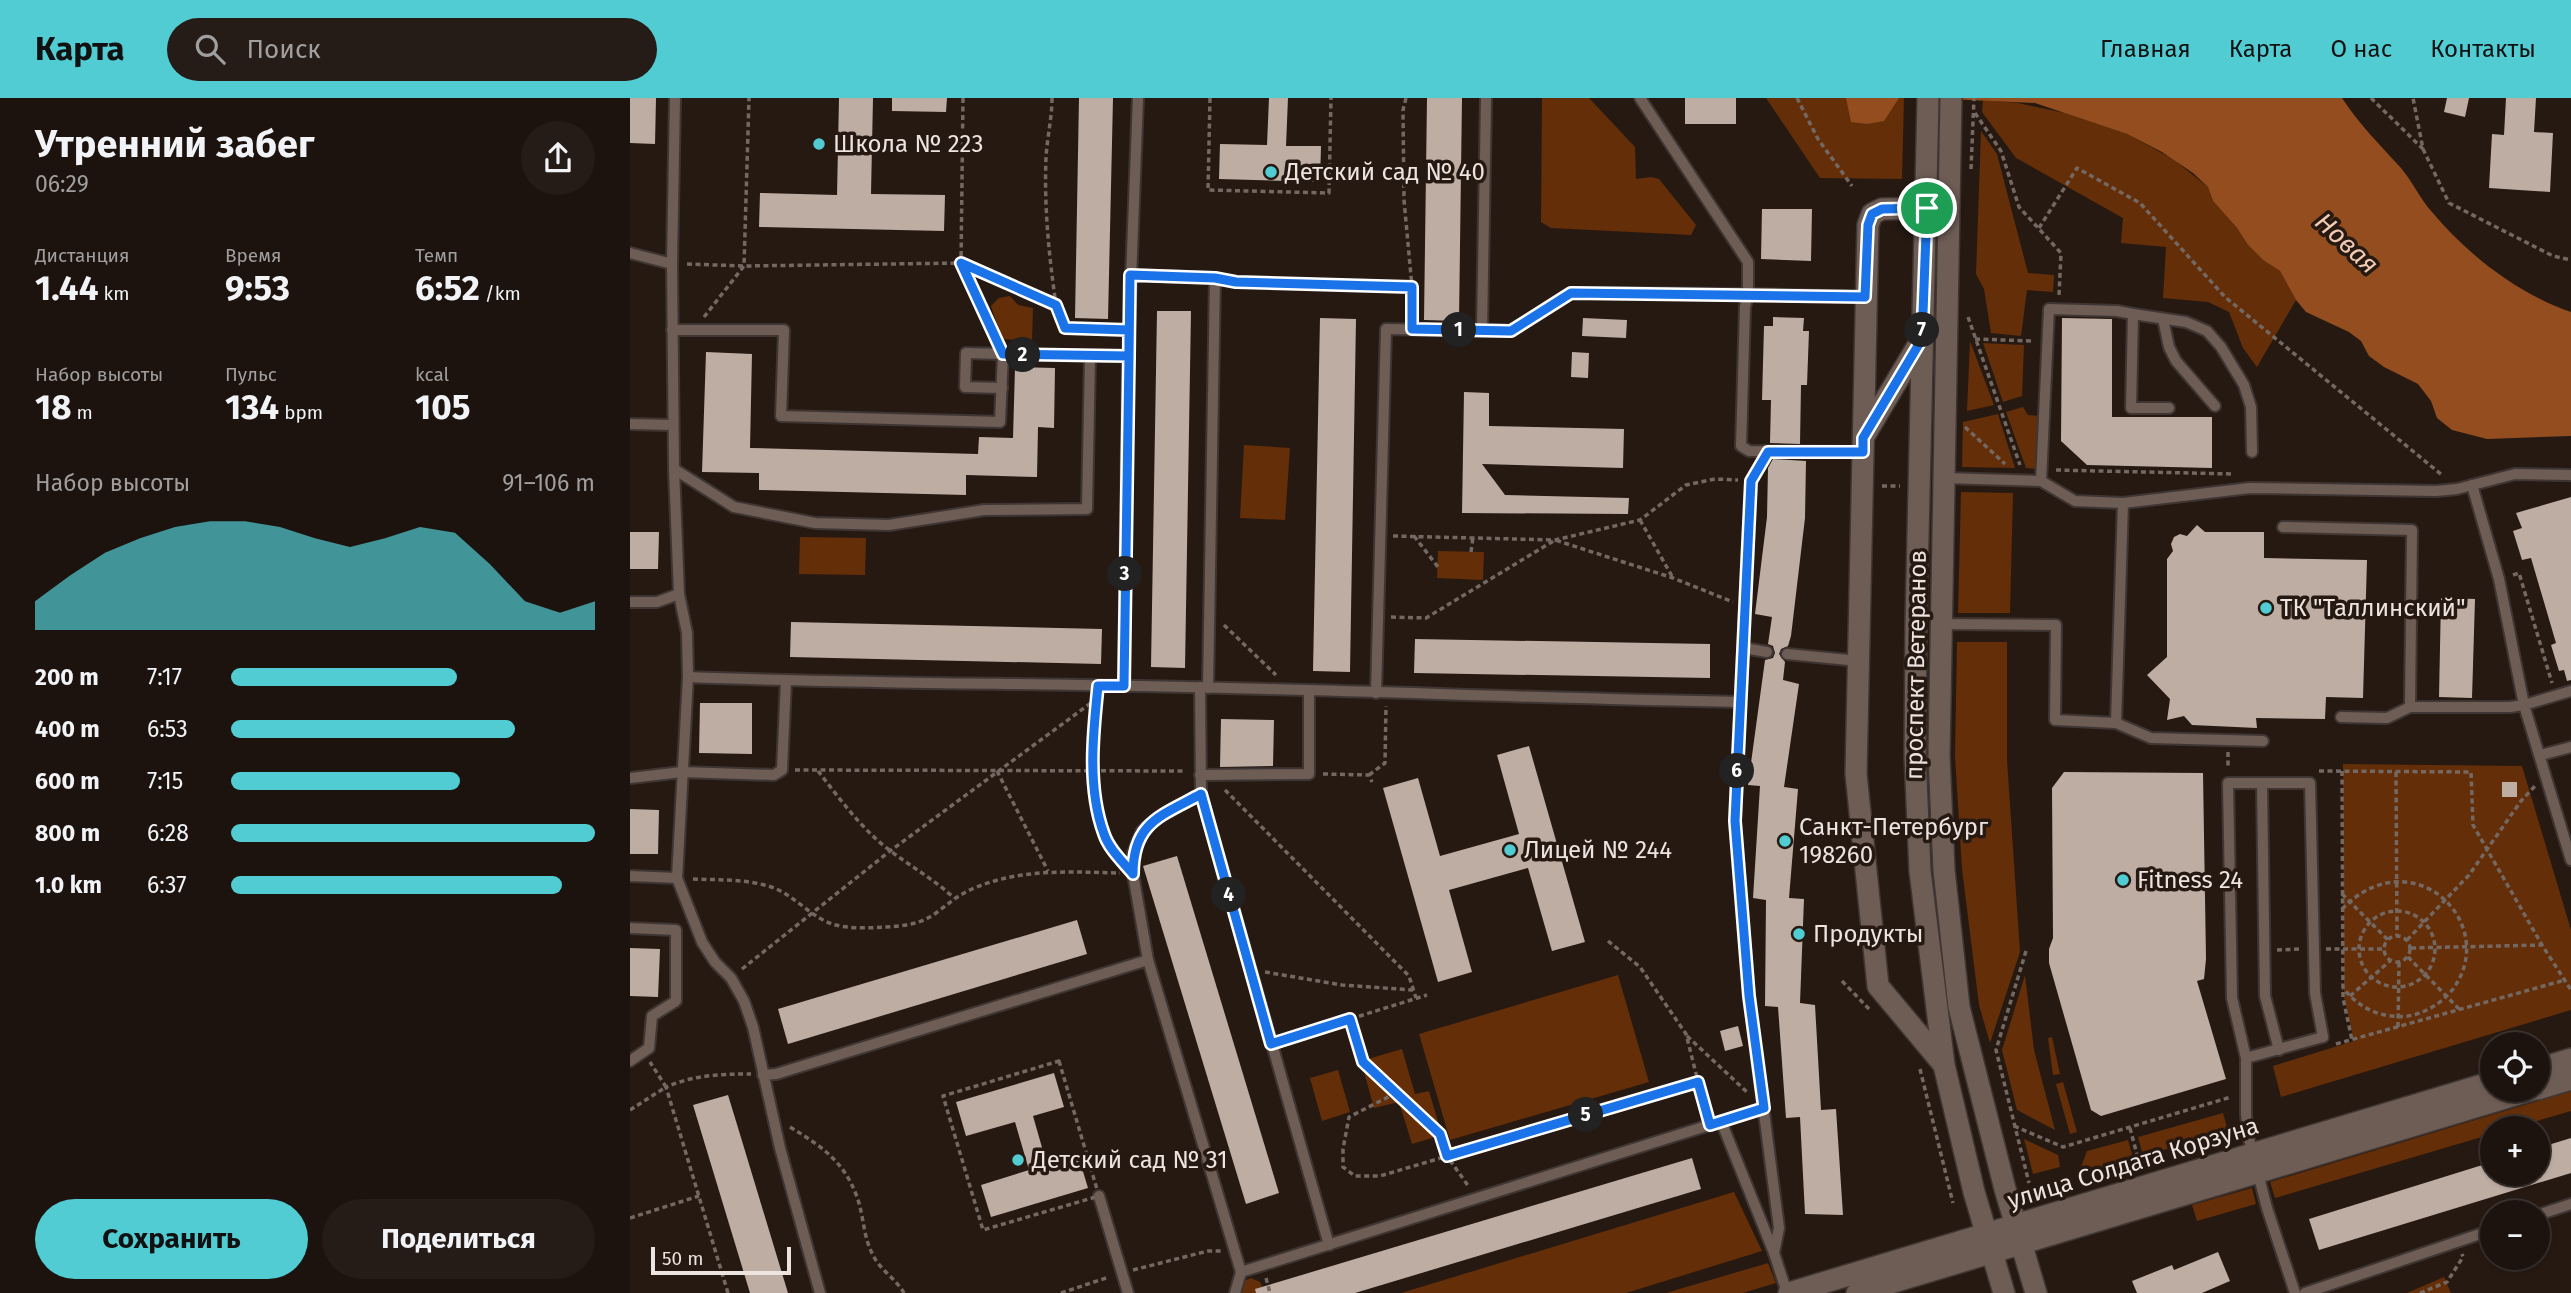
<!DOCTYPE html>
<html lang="ru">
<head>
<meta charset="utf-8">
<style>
	body { margin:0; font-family:"Fira Sans",sans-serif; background:#251c17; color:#f1f3f6; height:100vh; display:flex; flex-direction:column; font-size:26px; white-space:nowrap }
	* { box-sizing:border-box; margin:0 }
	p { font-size:23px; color:#a09e9e }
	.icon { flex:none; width:38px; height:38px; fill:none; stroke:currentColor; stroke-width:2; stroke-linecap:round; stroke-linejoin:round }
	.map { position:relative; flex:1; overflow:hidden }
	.details { display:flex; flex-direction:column; background:#1c130e; width:630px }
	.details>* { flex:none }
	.controls { position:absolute; left:1850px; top:934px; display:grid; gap:14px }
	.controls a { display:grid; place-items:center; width:70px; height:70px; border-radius:50%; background:#1c130e; box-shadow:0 2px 5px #0004,0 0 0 2px #3a322e; font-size:35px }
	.scale { position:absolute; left:21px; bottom:18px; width:140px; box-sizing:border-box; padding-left:7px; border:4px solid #ede3df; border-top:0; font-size:19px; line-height:24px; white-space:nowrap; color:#ede3df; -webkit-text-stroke:5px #261912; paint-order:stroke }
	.pin { position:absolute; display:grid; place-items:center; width:60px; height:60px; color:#fff; margin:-30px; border:4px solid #fff; border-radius:50%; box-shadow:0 2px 7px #0007 }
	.km { position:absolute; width:35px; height:35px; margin:-18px; border-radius:50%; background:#222; color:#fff; font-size:19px; line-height:35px; text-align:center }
	.round { display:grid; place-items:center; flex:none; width:74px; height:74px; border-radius:37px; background:#251c17 }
	.overview { display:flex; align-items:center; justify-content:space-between; height:119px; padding:0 35px }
	h1 { font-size:38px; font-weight:700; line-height:52px }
	.metrics { display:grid; grid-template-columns:repeat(3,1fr); gap:10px; height:119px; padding:7px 35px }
	.metrics div { display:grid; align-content:center }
	.metrics b { font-size:35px; font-weight:700 }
	.metrics small { font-size:19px; font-weight:400 }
	.metrics p { font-size:19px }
	.chart { height:196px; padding:14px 35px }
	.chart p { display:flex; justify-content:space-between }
	.chart svg { width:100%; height:126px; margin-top:7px; fill:#51ccd3; opacity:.7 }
	.button { display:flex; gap:14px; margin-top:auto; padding:14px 35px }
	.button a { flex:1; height:80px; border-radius:42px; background:#51ccd3; color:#111; font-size:28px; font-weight:700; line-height:80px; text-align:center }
	.button a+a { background:#251c17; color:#f1f3f6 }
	ul { padding:0 35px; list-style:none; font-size:23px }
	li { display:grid; grid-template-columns:112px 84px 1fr; align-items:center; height:52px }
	li i { height:18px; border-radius:9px; background:#51ccd3 }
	header { display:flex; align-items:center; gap:42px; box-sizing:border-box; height:98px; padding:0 35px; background:#51ccd3; color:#111 }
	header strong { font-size:33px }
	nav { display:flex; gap:38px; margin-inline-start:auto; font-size:24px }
	.search { width:490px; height:63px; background:#251c17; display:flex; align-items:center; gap:18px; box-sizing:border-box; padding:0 24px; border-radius:38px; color:#a09e9e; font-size:26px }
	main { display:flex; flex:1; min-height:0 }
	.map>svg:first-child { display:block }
</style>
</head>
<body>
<header>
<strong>Карта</strong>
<div class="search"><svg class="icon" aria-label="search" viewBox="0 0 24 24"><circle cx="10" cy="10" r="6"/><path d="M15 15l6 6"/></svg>Поиск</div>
<nav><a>Главная</a><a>Карта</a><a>О нас</a><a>Контакты</a></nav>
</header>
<main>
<section class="details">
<div class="overview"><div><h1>Утренний забег</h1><p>06:29</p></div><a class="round"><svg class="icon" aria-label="share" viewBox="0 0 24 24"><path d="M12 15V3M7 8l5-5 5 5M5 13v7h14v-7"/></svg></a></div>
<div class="metrics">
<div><p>Дистанция</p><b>1.44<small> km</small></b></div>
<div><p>Время</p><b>9:53</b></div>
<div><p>Темп</p><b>6:52<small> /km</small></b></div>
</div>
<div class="metrics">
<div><p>Набор высоты</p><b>18<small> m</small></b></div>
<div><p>Пульс</p><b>134<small> bpm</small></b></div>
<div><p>kcal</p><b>105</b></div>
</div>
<div class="chart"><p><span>Набор высоты</span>91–106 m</p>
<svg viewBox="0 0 160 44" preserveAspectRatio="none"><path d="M0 44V34L10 25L20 17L30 12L40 8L50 6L60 6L70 8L80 12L90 15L100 12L110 8L120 10L130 21L140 34L150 38L160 34V44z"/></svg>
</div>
<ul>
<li><b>200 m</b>7:17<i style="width:62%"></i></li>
<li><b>400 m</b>6:53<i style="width:78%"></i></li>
<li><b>600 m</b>7:15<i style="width:63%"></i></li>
<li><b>800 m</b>6:28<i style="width:100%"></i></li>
<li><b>1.0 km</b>6:37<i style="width:91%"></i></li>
</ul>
<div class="button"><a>Сохранить</a><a>Поделиться</a></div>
</section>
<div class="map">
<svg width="1941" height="1195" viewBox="0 0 1941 1195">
	<rect width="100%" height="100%" fill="#261912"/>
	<g fill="#642e08">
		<path d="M912,0H959L1005,49L1006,81L1021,79L1029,81L1066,127L1061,137L921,130L911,124Z"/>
		<path d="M1136,0H1274L1272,81L1190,80Z"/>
		<path d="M1353,2L1388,5L1435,15L1497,36L1543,61L1578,89L1583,103L1607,130L1618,147L1633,162L1650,173L1666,202L1627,269L1613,250L1599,214L1578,204L1533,200L1536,149L1491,145L1493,120L1386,60L1352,14Z"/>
		<path d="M1351,33L1367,56L1398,175L1424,177L1423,194L1397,192L1391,238L1361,235L1354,191L1346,176Z"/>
		<path d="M380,198L388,207L403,210L402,243L372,241L361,208L369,200Z"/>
		<path d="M1340,243L1364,307L1337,313Z"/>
		<path d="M1353,245L1394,247L1392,298L1373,304Z"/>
		<path d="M1393,309L1398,317L1409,318L1407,371L1396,370L1376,314Z"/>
		<path d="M1368,316L1385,370L1332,369L1333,324Z"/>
		<path d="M614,347L660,350L655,422L610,420Z"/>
		<path d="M1331,394L1383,395L1380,515H1328Z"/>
		<path d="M170,439L236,440L235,477L169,476Z"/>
		<path d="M808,453L854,454L853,482L807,480Z"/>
		<path d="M1327,544H1377V662L1390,854L1360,945L1349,907L1332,771L1325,658Z"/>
		<path d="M1713,666L1892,668L1941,832V912L1651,999L1643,968L1724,943L1714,899Z"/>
		<path d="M988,877L1019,984L820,1042L789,936Z"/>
		<path d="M1395,877L1404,952L1425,1032L1387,1012L1372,952Z"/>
		<path d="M1422,939L1430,976L1423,977L1418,940Z"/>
		<path d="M772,951L785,996L799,993L812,1037L782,1046L769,1004L744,1010L731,963Z"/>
		<path d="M708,972L720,1014L692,1023L680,980Z"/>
		<path d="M1433,984L1447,1034L1440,1036L1426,986Z"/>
		<path d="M1941,993V1013L1879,1031H1862V1036L1645,1100L1640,1084Z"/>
		<path d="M1593,1015L1598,1033L1513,1058L1508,1039Z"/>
		<path d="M1394,1041L1428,1057L1430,1069L1403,1076Z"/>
		<path d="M1498,1042L1503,1060L1452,1075L1451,1069L1457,1053Z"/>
		<path d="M1622,1090L1626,1106L1567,1123L1562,1107Z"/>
		<path d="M1104,1094L1132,1153L996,1195H771Z"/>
		<path d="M1138,1165L1146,1185L1113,1195H1036Z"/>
		<path d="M1814,1179L1821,1195H1777Z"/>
		<path d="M621,1180L630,1184L635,1195H607L611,1184Z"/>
	</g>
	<g fill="#934d1f">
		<path d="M1216,0H1269L1254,23L1237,26L1221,24Z"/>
		<path d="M1296,0H1712C1729,26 1750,47 1771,70C1783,84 1790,101 1802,114C1838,157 1888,196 1941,214V338L1857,341L1822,332L1807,320L1801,303L1788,286L1754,269L1739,258L1731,243L1719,234L1676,214L1666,202L1650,173L1633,162L1618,147L1607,130L1583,103L1578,89L1563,75L1532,54L1497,36L1405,5Z"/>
	</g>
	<g fill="#beada3">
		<path d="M0,0H26L25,46L0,45Z"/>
		<path d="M209,0H243L241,96L315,97L314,133L129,129L130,95L207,97Z"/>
		<path d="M262,0H317L316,14L262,13Z"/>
		<path d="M449,0H483L478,221L445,220Z"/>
		<path d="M639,0H658L656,48H691L690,84L589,81L590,46L637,47Z"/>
		<path d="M797,0H832L829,223L794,222Z"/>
		<rect x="1055" y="0" width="51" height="26"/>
		<path d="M1817,0H1839L1835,19L1814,14Z"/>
		<path d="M1876,0H1906L1904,34L1923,35L1920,94L1859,90L1862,36L1874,37Z"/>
		<path d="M1132,111H1182L1181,163L1131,161Z"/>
		<path d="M527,213H561L555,570L521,569Z"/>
		<path d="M1143,219L1174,220L1173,233H1179L1177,287H1171L1170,346L1140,345L1141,302H1132L1134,228H1143Z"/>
		<path d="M690,220L726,221L720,574L683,573Z"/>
		<path d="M953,220L997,222L996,240L952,238Z"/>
		<path d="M1432,220L1482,221V319H1582V370L1457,367L1431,343Z"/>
		<path d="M76,254L122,256L120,350L348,356L349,339L383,340L385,269L425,270L424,330L408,329L407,379L336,377V397L129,392V375L72,374Z"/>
		<path d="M942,254L959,255L958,280L941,279Z"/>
		<path d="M834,294L859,295V328L994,331L993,370L852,366L875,397L999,400L998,416L832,415Z"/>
		<path d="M1143,361L1176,363L1175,420L1161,538L1158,548L1151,551L1149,556L1155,564L1153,582L1169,586L1154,689L1168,691L1159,800L1174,801L1170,905L1185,907L1191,1012L1206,1011L1213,1117L1175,1116L1170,1019L1156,1020L1148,909L1135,908L1136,802L1123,800L1130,688L1118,687L1135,562L1143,560L1145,555L1143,548L1138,546L1142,519L1125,516L1137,419L1138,370Z"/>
		<path d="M1941,399V582L1937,583L1934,572L1929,573L1921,547L1926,545L1901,460L1892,462L1883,433L1892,430L1886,415Z"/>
		<path d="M1567,427L1575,434H1634V460L1737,462L1733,600L1696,599L1695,621L1626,620L1627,630L1562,627L1554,618L1537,622L1540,601L1517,577L1537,559V461L1543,453L1541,446L1544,439L1550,436L1557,438Z"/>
		<path d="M0,434H29L28,471H0Z"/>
		<path d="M1811,500L1845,501L1842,600L1809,599Z"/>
		<path d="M161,524L472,531L471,566L160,559Z"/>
		<path d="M785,541L1080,546V580L784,575Z"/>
		<path d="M70,605H122V656L69,655Z"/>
		<path d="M591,621L644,622L643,668L590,669Z"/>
		<path d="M899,648L955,844L922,853L898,770L819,792L842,874L808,884L753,690L788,680L810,758L889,736L867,657Z"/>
		<path d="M1434,674L1573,675L1576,861L1574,881L1567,883L1596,981L1471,1018L1461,1012L1419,865V851L1423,840L1422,690Z"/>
		<rect x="1872" y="684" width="15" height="15"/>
		<path d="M0,711L29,712L28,756H0Z"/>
		<path d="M547,758L649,1095L616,1106L513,768Z"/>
		<path d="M447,822L457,856L158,946L148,911Z"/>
		<path d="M0,850L30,851L28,899L0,898Z"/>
		<path d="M1108,928L1113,948L1095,953L1090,933Z"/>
		<path d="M424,975L434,1009L403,1018L417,1067L448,1057L458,1090L361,1119L351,1087L399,1072L385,1024L336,1038L326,1004Z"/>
		<path d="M98,997L109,1033L158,1195H120L63,1007Z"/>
		<path d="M1941,1040V1075L1689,1152L1679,1121L1862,1064V1076H1908V1050Z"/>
		<path d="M1062,1060L1071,1091L725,1195H626L625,1191Z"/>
		<path d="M1588,1154L1600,1183L1572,1195H1507L1502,1183L1542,1167L1544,1172Z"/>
	</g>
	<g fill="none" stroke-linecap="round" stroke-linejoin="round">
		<defs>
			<g id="service">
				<path d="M1010,0L1118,164V196L1235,199"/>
				<path d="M0,155L42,166L44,371L104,409L185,425L259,427L354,412L457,411L460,258L373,256L370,324L151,318L154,232H42"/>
				<path d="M42,166L45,0"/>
				<path d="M501,177L585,180L578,590"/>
				<path d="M1503,216L1556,224L1577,233L1591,249L1614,287L1621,309L1622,354"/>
				<path d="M1533,221L1539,249L1546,263L1585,308"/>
				<path d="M852,232L856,0"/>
				<path d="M460,258H498L508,0"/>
				<path d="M372,290L335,289L336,255L373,256"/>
				<path d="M0,326L43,327"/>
				<path d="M1138,354L1121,383L1105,723L1119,899L1149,1130L1144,1155L1157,1195"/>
				<path d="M44,371L49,496L57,535L58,579C237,586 417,585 597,590C768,594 939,601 1110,604"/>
				<path d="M1314,380L1411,383L1445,403L1493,405L1620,390L1806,393L1827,391L1885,376L1941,377"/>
				<path d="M1411,383L1419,211L1487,213L1503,216L1501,310H1539"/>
				<path d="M1842,387L1869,481L1894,607L1941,762"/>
				<path d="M1653,429L1782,432L1780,609H1880L1894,607L1941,593"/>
				<path d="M0,504H27L49,496"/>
				<path d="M1311,526L1426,527L1425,622L1486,625L1493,405"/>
				<path d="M1114,550L1137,554"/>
				<path d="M1157,556L1229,563"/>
				<path d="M58,579L47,780L72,844L85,864L101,880L114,903L123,929L150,1050L190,1195"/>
				<path d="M494,588L498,258"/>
				<path d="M570,589L571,696L528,720L512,733L503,755V776L518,862L611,1174L1134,1010"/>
				<path d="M746,595L756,231L881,233L941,195L1118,196L1115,209L1111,348L1119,353L1232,354"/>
				<path d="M1711,619L1757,620L1780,609"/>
				<path d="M1486,625L1521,640L1633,643"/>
				<path d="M1911,657L1941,649"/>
				<path d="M570,677L679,676V593"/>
				<path d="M0,680L52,674L144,677L152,672L156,583"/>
				<path d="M1632,686L1635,898L1649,952"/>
				<path d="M571,696L699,1147"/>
				<path d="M0,778L47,780"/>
				<path d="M0,830L46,832V903L22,918L19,950L0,963"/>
				<path d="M1616,960L1693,939L1685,895L1680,685H1598L1602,900L1616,960V1016L1618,1037L1637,1110L1665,1195"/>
				<path d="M133,977L146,976L518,862"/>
				<path d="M1091,1023L1144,1155"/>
				<path d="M469,1098L498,1195"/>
				<path d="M1908,1117L1941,1106"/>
				<path d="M605,1195L611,1174"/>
				<path d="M1675,1195L1862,1132"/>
			</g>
			<g id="minor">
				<path d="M1314,110L1252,111L1242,116L1238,127L1226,676L1248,888L1314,967"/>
				<path d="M1234,338L1292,241"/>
			</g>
			<g id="tertiary">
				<path d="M1908,971L1941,961"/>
				<path d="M1908,991L1941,981"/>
				<path d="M1159,1195L1862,984"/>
				<path d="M1227,1195L1902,992"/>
			</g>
			<g id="secondary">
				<path d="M1298,0L1286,525L1285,657L1290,773L1314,967L1344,1094L1374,1195"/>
				<path d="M1321,0L1309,658L1314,772L1329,909L1375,1091L1406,1195"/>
			</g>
		</defs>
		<use href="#service" stroke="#3f3633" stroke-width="14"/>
		<use href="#minor" stroke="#3f3633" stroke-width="24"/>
		<use href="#tertiary" stroke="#3f3633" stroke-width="24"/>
		<use href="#secondary" stroke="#3f3633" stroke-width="24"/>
		<g stroke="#746862" stroke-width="3.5" stroke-dasharray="5 3.5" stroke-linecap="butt">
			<path d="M333,0L331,165L366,241"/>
			<path d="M422,0C422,20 417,40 416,60C414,109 419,158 426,207"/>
			<path d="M580,0L578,92L699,95L701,0"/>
			<path d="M776,0L773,12L774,102L782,189V218"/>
			<path d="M1167,0L1188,41L1222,88"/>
			<path d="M1741,0L1793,51L1783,0"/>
			<path d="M1345,15L1371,53L1389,109L1431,155L1429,197"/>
			<path d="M1793,51L1819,105L1923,158L1941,162"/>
			<path d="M1341,71L1344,0"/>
			<path d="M1409,130L1447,70L1510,105L1595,199L1812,377"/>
			<path d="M57,166L114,168L331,165L426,207L435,230L486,232"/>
			<path d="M598,182L782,189"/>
			<path d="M74,219L114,168L119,0"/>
			<path d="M1338,219L1390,367"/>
			<path d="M1345,241L1403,243"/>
			<path d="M1335,329L1375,366"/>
			<path d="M1426,372L1604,376"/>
			<path d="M1252,388H1270"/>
			<path d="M1010,422L1043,480"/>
			<path d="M763,438L925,442L1010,422L1056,387L1085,381L1108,382"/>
			<path d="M784,438L808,469"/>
			<path d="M841,454L843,439"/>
			<path d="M1883,477L1889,475L1922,585"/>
			<path d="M761,519L796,520L925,442L1043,480L1103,504"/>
			<path d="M594,527L646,577"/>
			<path d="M466,600C464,644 458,692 474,735C476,743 483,751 488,758"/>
			<path d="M1598,654V671"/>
			<path d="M165,672L556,673"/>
			<path d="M188,673C210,701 232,732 262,754C283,770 305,782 324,800"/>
			<path d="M367,673L418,773"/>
			<path d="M1689,673L1841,674L1843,727L1912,847"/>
			<path d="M1712,673L1713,900L1722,942"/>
			<path d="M1766,674L1767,838"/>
			<path d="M693,676L739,677L742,684"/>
			<path d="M739,677L755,665L756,608"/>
			<path d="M595,692L779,878L786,900"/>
			<path d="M63,781C88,782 114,781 138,788C163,795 179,818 202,826C218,831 239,830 256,829C274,828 291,826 306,815C318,806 328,797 342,791C390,770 439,774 490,775"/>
			<path d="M1712,796L1758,842"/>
			<path d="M1712,811C1782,739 1871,825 1823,891C1812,905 1796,915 1778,918C1751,921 1729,910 1713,890"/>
			<circle cx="1767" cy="851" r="38"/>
			<circle cx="1767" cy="851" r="13"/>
			<path d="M1777,842L1839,777L1891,703L1905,688"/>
			<path d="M978,843L1010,869L1056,936L1076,1015"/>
			<path d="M1781,850L1912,847L1941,892"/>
			<path d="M1696,851H1754"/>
			<path d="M1647,852L1671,851"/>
			<path d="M1396,853L1366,952L1399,1085"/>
			<path d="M1778,859L1830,912"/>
			<path d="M112,871L260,753L465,602"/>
			<path d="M635,874L712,887L783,892"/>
			<path d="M1212,883L1240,912"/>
			<path d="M1720,898L1760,863"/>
			<path d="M720,921L733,964L810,1036L817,1058L839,1089"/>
			<path d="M1768,929L1769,864"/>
			<path d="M1057,938L1118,995"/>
			<path d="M656,941L797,897"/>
			<path d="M1706,946L1935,882"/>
			<path d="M429,963L469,1098L353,1132L313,998Z"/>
			<path d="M1290,971L1323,1105"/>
			<path d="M766,995L719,1019L713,1051V1069L725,1078H750L1068,984"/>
			<path d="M0,1012L36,989L20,964"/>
			<path d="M1384,1028L1433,1049L1601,999"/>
			<path d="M160,1029C191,1048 214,1063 227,1099C234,1118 233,1139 243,1157C250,1172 266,1181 274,1195"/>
			<path d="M1500,1030L1510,1068"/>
			<path d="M0,1120L69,1098"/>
			<path d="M503,1172L578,1153H591"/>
			<path d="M636,1180L640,1195"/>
			<path d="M98,1195L36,989C64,977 90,976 121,976"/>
			<path d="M431,1195L479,1179"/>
			<path d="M1790,1195L1817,1184L1833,1159L1832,1156"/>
		</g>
		<use href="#service" stroke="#6d5d55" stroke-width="10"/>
		<use href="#minor" stroke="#6d5d55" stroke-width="21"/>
		<use href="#tertiary" stroke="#6d5d55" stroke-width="21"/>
		<use href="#secondary" stroke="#6d5d55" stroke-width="21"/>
	</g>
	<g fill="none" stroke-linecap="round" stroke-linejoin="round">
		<defs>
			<path id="route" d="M1297,110L1252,111L1242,116L1238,127L1235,199L941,195L881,233L782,231V189L606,184L585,180L500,177L499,258L373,256L331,165L426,207L435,230L499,232V258L494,588H468C463,635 457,690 474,736C479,751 493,764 503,776C503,724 531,718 571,696L641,946L720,921L733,964L810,1036L817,1058L1068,984L1080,1027L1134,1010L1119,898L1105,723L1121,383L1138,354H1233V340L1292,241L1297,110"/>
		</defs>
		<use href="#route" stroke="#fff" stroke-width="14"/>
		<use href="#route" stroke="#1a73e8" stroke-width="9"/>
	</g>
	<g fill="#51ccd3" stroke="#261912" stroke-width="2.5">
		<circle cx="189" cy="46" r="7"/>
		<circle cx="641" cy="74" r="7"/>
		<circle cx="1636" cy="510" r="7"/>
		<circle cx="1155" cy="743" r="7"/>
		<circle cx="880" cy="752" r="7"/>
		<circle cx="1493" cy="782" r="7"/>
		<circle cx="1169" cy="836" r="7"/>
		<circle cx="388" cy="1062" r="7"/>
	</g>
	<g text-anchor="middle" stroke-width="7" stroke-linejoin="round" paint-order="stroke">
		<g font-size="24" fill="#ede3df" stroke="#261912" text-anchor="start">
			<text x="203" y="54">Школа № 223</text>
			<text x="655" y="82">Детский сад № 40</text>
			<text x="1650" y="518">ТК "Таллинский"</text>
			<text x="1169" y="737">Санкт-Петербург<tspan x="1169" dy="28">198260</tspan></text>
			<text x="894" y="760">Лицей № 244</text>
			<text x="1507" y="790">Fitness 24</text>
			<text x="1183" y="844">Продукты</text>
			<text x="402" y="1070">Детский сад № 31</text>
		</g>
		<g font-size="24" fill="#ede3df" stroke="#261912">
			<text transform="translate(1286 567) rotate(-89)" y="8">проспект Ветеранов</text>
			<text transform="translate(1503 1065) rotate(-17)" y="8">улица Солдата Корзуна</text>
		</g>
		<g font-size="26" font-style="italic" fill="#f2c9b2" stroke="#261912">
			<text transform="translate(1717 145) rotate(43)" y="9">Новая</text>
		</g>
	</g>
</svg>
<div class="controls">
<a><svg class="icon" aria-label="locate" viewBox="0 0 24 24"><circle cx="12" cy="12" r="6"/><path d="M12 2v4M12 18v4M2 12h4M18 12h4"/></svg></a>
<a>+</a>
<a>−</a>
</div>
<div class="scale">50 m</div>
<div class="pin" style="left:1297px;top:110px;background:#1e9e55"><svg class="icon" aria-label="arrive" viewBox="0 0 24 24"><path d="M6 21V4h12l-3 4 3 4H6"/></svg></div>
<b class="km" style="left:829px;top:232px">1</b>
<b class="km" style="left:393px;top:257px">2</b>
<b class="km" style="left:495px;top:476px">3</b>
<b class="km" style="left:599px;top:797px">4</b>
<b class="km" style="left:956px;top:1017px">5</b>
<b class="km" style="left:1107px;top:673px">6</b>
<b class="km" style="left:1292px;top:232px">7</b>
</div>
</main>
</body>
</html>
